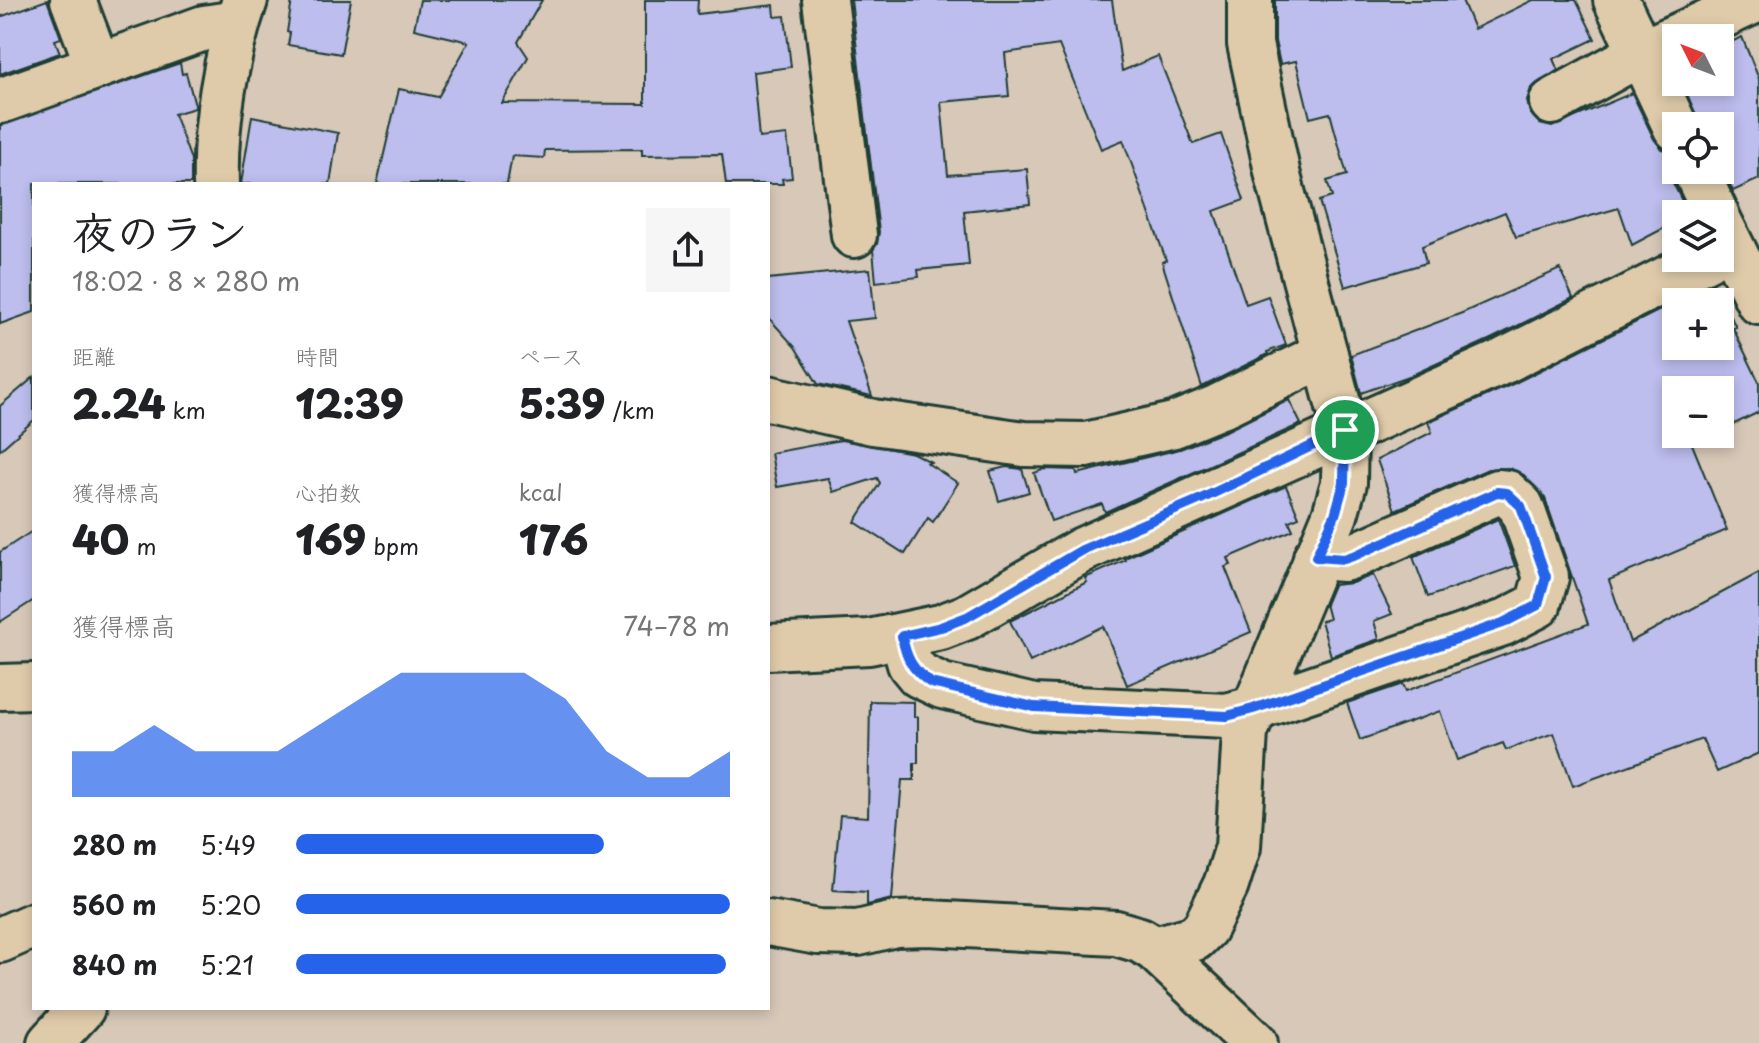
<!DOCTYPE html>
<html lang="ja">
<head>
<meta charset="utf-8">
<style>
	body { margin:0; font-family:"Playpen Sans","Klee One",sans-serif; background:#f6f6f6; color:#202124; height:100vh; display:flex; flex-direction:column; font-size:30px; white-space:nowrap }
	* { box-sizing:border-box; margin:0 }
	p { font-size:26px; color:#757577 }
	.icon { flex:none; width:44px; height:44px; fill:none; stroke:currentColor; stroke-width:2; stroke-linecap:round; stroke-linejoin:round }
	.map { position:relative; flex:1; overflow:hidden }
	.sheet { position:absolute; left:32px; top:182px; width:738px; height:828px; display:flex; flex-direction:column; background:#fff; border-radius:0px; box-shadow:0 4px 12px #0003 }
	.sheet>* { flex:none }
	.needle { width:52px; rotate:312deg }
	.fabs { position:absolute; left:1662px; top:24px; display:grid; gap:16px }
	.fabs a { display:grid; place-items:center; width:72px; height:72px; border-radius:0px; background:#fff; box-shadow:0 4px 12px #0003; font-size:40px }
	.pin { position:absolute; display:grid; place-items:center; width:68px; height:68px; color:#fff; margin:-34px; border:4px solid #fff; border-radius:50%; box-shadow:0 2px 8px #0007 }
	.round { display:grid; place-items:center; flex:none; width:84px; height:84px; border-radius:0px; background:#f6f6f6 }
	.headline { display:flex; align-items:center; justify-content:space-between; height:136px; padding:0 40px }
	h1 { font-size:44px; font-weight:800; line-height:60px }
	.figures { display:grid; grid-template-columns:repeat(3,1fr); gap:12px; height:136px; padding:8px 40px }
	.figures div { display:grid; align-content:center }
	.figures b { font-size:40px; font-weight:800 }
	.figures small { font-size:22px; font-weight:400 }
	.figures p { font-size:22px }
	.chart { height:224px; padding:16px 40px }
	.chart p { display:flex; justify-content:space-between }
	.chart svg { width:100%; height:144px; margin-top:8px; fill:#2563eb; opacity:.7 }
	ul { padding:0 40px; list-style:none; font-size:26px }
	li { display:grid; grid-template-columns:128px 96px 1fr; align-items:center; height:60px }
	li i { height:20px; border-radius:10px; background:#2563eb }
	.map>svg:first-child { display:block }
</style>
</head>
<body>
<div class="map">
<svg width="1759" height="1043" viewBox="0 0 1759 1043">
	<rect width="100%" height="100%" fill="#d8c8b8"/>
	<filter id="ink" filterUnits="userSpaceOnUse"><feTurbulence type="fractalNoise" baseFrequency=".0125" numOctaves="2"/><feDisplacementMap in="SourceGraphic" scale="16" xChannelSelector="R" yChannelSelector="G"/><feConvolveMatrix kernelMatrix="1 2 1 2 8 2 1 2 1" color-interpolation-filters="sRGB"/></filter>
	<g filter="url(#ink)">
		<g fill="#bdbdee" stroke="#1f3d34" stroke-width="2">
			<path d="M47,0L61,38L55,40L60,53L0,74V17Z"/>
			<path d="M292,0H351L341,54L288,45L290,33L287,32Z"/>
			<path d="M420,0H542L518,42L528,57L502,103L645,104V0H698L697,14L774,5L775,17L785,16L791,67L753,72L759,138L787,135L792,178L782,179L783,184H726L722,154L642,155V149L545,150L544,158L512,156L507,184H377L399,89L438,97L469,42L414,29Z"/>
			<path d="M851,0H1112L1122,71L1158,56L1193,144L1221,134L1244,200L1214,211L1246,304L1268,296L1286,345L1267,352L1268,354L1202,387L1162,262L1166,260L1123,140L1101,149L1059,45L1005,53L1009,96L941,102L948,175L1027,169L1030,204L964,211L969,265L918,270L919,277L876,282L873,250L877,244L879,232Z"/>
			<path d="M1275,0H1462L1474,29L1533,0H1576L1595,39L1553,59L1558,70L1531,88L1527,101L1530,113L1540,124L1552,127L1632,93L1654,139L1662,149L1676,153L1670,169L1672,181L1686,209L1667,220L1670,225L1632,245L1619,208L1516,237L1505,212L1422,246L1426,263L1345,287L1319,201L1332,197L1327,181L1347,175L1330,113L1310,118L1296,61L1280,64L1275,41Z"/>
			<path d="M1742,37L1759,79V179L1733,191L1720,164V126H1700L1682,82H1720V47Z"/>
			<path d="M180,63L182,74L186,73L195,105V108L174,114L191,160V184H34V312L0,324V125Z"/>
			<path d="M252,116L338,133L330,184H241Z"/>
			<path d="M870,269L875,318L846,321L872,396L818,384L795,347L768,317V279Z"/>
			<path d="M1560,269L1573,298L1493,338L1412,375L1361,393L1351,355L1462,313Z"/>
			<path d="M1713,284L1736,327L1733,328L1759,382V412L1720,431V390H1676V434H1713L1692,444L1727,530L1609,580L1630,642L1759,573V753L1717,772L1702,739L1573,786L1554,733L1506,750L1503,743L1457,760L1440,711L1360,740L1347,703L1403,684L1406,691L1588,624L1545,498L1524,475L1509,468L1488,469L1395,510L1377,460L1432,432L1428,422L1515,383L1676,302V346H1720V302H1676Z"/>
			<path d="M34,377V420L0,450V406Z"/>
			<path d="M1289,400L1301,424L1105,512L1102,504L1051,521L1034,473L1045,469L1076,470L1077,474L1180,449L1228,430Z"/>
			<path d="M841,440L913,453L931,462L927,463L958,483L933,522L928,518L905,554L855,522L880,483L877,478L833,492L828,478L777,487L771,453Z"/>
			<path d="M1006,467L1022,469L1029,492L999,501L990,471Z"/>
			<path d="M1286,486L1299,517L1289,521L1293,530L1228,558L1231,565L1225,567L1251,632L1127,685L1103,626L1030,662L1010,621L1087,582L1085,578L1126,560L1125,558Z"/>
			<path d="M1498,519L1515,566L1428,597L1413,557Z"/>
			<path d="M34,530V600L0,622V552Z"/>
			<path d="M1373,575L1392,614L1374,621L1379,639L1331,656L1321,621L1329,619L1325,604L1333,585L1352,583Z"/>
			<path d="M870,701L914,702V717H918V763H914V780H902L892,899L867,905V892L833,890L840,815L868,817Z"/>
		</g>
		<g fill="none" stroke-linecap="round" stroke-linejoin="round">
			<defs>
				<g id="street">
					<path d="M73,0L98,66"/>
					<path d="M825,0L854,235"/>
					<path d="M1616,0L1676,128"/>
					<path d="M0,101L204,28L237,23"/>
					<path d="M1552,102L1641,53L1756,0"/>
					<path d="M1695,170L1716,214"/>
					<path d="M216,184C214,127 226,54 245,0"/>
					<path d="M1720,223L1759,302"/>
					<path d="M768,398L873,422L922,429L1024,444L1086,445L1174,425L1218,407L1325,354"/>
					<path d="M902,636L910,664L919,675L942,686L1034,707L1227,716L1253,709L1503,623L1538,605L1546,577L1521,506L1507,493L1497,492L1356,555L1344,559L1316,557"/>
					<path d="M768,647L869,642L941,627L967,617L1082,550L1504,361L1708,258"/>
					<path d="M0,687L34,686"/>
					<path d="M768,923L818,932L858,933L895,924L928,923L1116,933L1140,940L1155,949L1255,1043"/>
					<path d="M0,940L34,925"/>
					<path d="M1155,949L1195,938L1205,928L1226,885L1238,847L1245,732L1335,515L1344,483L1345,430L1278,176L1250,44V0"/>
					<path d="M50,1043L82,1008"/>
				</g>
			</defs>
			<use href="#street" stroke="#1f3d34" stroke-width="50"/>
			<use href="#street" stroke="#dfcbaa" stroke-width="44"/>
		</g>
	</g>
	<g fill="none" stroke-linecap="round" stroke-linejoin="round" filter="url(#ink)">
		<defs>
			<path id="route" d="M1345,430L1344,483L1335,515L1316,557L1344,559L1356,555L1497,492L1507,493L1521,506L1546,577L1538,605L1503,623L1253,709L1227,716L1034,707L931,683C912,670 906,658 902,636L941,627L967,617L1082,550L1201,499Z"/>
		</defs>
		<use href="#route" stroke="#fff" stroke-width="16"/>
		<use href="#route" stroke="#2563eb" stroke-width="10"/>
	</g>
</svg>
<div class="fabs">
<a><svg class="needle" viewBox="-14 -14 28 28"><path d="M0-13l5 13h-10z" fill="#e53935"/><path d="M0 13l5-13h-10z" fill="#757577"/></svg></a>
<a><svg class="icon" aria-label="locate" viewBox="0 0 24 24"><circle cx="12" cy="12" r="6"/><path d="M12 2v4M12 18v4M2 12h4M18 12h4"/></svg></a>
<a><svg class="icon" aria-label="layers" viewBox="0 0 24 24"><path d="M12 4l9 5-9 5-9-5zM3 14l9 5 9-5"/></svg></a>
<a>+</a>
<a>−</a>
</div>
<div class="pin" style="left:1345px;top:430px;background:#1e9e55"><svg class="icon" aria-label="arrive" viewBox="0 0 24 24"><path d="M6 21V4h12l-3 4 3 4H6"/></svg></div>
<section class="sheet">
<div class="headline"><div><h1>夜のラン</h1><p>18:02 · 8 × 280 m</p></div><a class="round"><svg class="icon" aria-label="share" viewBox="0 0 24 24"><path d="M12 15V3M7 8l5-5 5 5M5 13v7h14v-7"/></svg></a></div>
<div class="figures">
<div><p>距離</p><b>2.24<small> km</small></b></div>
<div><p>時間</p><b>12:39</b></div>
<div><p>ペース</p><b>5:39<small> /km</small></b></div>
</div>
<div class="figures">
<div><p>獲得標高</p><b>40<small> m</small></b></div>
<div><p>心拍数</p><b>169<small> bpm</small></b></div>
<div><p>kcal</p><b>176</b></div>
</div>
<div class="chart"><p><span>獲得標高</span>74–78 m</p>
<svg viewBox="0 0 160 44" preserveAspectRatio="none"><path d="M0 44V30L10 30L20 22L30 30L40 30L50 30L60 22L70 14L80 6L90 6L100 6L110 6L120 14L130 30L140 38L150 38L160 30V44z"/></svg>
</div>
<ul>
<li><b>280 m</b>5:49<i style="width:71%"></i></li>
<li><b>560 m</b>5:20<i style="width:100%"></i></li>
<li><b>840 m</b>5:21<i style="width:99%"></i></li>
</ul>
</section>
</div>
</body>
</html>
